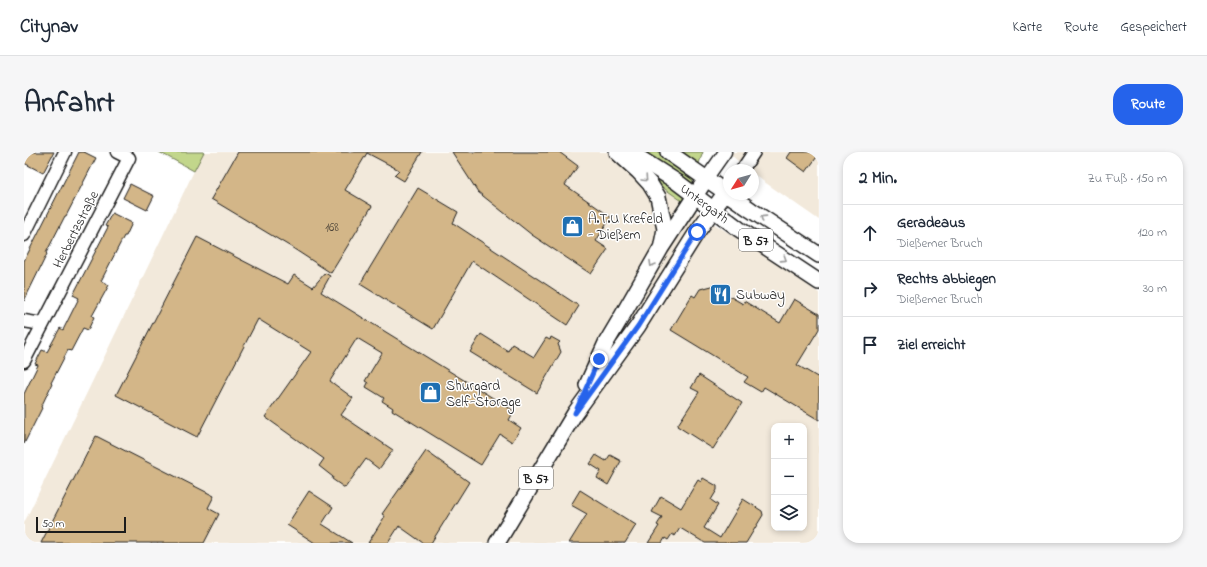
<!DOCTYPE html>
<html lang="de">
<head>
<meta charset="utf-8">
<style>
	:root { --surface:#fff; --page:#f6f6f7; --text:#1f2937; --muted:#747a83; --line:#e0e1e3; --accent:#2563eb }
	body { margin:0; font-family:"Indie Flower",sans-serif; background:var(--page); color:var(--text) }
	.controls { position:absolute; right:12px; bottom:12px; display:grid; overflow:hidden; border-radius:8px; box-shadow:0 2px 6px #0003 }
	.controls button { width:36px; height:36px; display:grid; place-items:center; padding:0; border:0; border-bottom:1px solid var(--line); background:var(--surface); color:var(--text); font:20px sans-serif }
	.compass { position:absolute; left:699px; top:12px; width:36px; height:36px; border-radius:50%; background:var(--surface); box-shadow:0 2px 6px #0003; rotate:233deg }
	.scale { position:absolute; left:12px; bottom:10px; width:90px; box-sizing:border-box; padding-left:4px; border:2px solid #1c1c1c; border-top:0; font-size:11px; line-height:14px; white-space:nowrap; color:#1c1c1c; -webkit-text-stroke:3px #fff; paint-order:stroke }
	.stop { position:absolute; width:12px; height:12px; margin:-9px; border:3px solid #2563eb; border-radius:50%; background:#fff }
	.stop.end { background:#2563eb; border-color:#fff; box-shadow:0 1px 4px #0008 }
	.list { margin:0; padding:0; list-style:none }
	h2 { display:flex; justify-content:space-between; align-items:center; height:52px; margin:0; padding:0 16px; font-size:17px }
	h2 small { font-size:13px; font-weight:400; color:var(--muted) }
	.list li { display:grid; grid-template-columns:26px 1fr auto; gap:12px; align-items:center; box-sizing:border-box; height:56px; padding:0 16px; border-top:1px solid var(--line) }
	.list b { display:block; font-size:15px; white-space:nowrap }
	.list p { margin:0; font-size:13px; white-space:nowrap; color:var(--muted) }
	.list em { font-size:13px; font-style:normal; color:var(--muted) }
	.icon { flex:none; width:22px; height:22px; fill:none; stroke:currentColor; stroke-width:2; stroke-linecap:round; stroke-linejoin:round }
	.map { position:relative; flex:none; width:795px; height:391px; overflow:hidden; border-radius:16px }
	header { display:flex; align-items:center; gap:24px; box-sizing:border-box; height:56px; padding:0 20px; background:var(--surface); border-bottom:1px solid var(--line) }
	header strong { font-size:19px }
	nav { display:flex; gap:22px; margin-inline-start:auto; font-size:14px }
	.intro { display:flex; align-items:center; justify-content:space-between; box-sizing:border-box; height:96px; padding:0 24px }
	h1 { margin:0; font-size:28px }
	.button { padding:10px 18px; border-radius:16px; background:var(--accent); color:#fff; font-size:14px; font-weight:700 }
	main { display:flex; gap:24px; padding:0 24px }
	aside { flex:1; background:var(--surface); border-radius:16px; box-shadow:0 2px 6px #0003 }
	.map>svg:first-child { display:block }
</style>
</head>
<body>
<header>
<strong>Citynav</strong>
<nav><a>Karte</a><a>Route</a><a>Gespeichert</a></nav>
</header>
<div class="intro"><h1>Anfahrt</h1><a class="button">Route</a></div>
<main>
<div class="map">
<svg width="795" height="391" viewBox="0 0 795 391">
	<rect width="100%" height="100%" fill="#fff"/>
	<filter id="ink" filterUnits="userSpaceOnUse"><feTurbulence type="fractalNoise" baseFrequency=".025" numOctaves="2"/><feDisplacementMap in="SourceGraphic" scale="8" xChannelSelector="R" yChannelSelector="G"/><feConvolveMatrix kernelMatrix="1 2 1 2 8 2 1 2 1" color-interpolation-filters="sRGB"/></filter>
	<g filter="url(#ink)">
		<g fill="#f2e9db" fill-rule="evenodd">
			<path d="M 180,0 L 588,0 L 695,75 L 745,106 L 795,141 L 795,391 L 0,391 L 0,371 L 170,19 ZM 750,274 L 780,274 L 780,376 L 750,376 Z"/>
			<polygon points="703,0 795,0 795,68 739,29 729,21 729,18 725,18"/>
		</g>
		<g fill="#c2d68b" stroke="#6f7954">
			<polygon points="135,0 180,0 170,19"/>
			<polygon points="588,0 679,0 661,51"/>
		</g>
		<g fill="#d3b688" stroke="#1c1c1c">
			<polygon points="0,0 30,0 19,21 0,11"/>
			<polygon points="55,0 60,0 72,6 42,64 41,64 22,101 23,102 0,149 0,109"/>
			<polygon points="214,0 398,0 380,29 370,23 375,18 343,1 321,38 348,54 307,121 267,95 187,47"/>
			<polygon points="428,0 535,0 554,14 541,33 587,65 572,89 584,97 567,122 508,83 454,40"/>
			<polygon points="767,0 795,0 795,2 782,20 763,6"/>
			<polygon points="106,32 130,44 123,58 99,46"/>
			<polygon points="394,36 434,60 429,71 555,154 543,173 448,109 409,177 336,132"/>
			<polygon points="88,61 108,71 102,84 100,84 77,129 85,133 68,164 70,165 64,178 59,176 47,199 44,198 27,231 28,232 17,255 18,256 0,292 0,242 14,213 11,212 18,198 23,200 36,176 39,178 55,146 49,143 84,75 81,74"/>
			<polygon points="173,85 264,132 270,123 289,135 301,121 306,124 297,140 490,259 485,268 497,276 488,290 476,282 457,313 368,258 369,256 358,249 360,246 342,235 344,231 341,229 358,201 333,186 306,229 329,246 317,263 369,298 355,317 342,307 321,336 308,327 309,325 295,314 300,307 241,265 287,200 234,167 173,285 92,243"/>
			<polygon points="688,134 719,152 720,149 756,171 770,147 795,162 795,177 773,213 795,226 795,268 740,235 737,240 720,230 724,225 647,178 668,143 671,145 676,137"/>
			<polygon points="457,182 484,199 488,192 510,205 522,186 526,188 527,185 536,190 534,192 537,200 513,241 446,200"/>
			<polygon points="675,223 718,251 689,297 653,274 675,240 667,236"/>
			<polygon points="72,284 190,344 184,356 195,362 180,391 17,391"/>
			<polygon points="402,299 445,330 407,391 399,391 375,374 364,391 344,391 361,364 358,362"/>
			<polygon points="572,303 582,309 586,303 597,309 584,333 573,326 577,319 566,312"/>
			<polygon points="679,326 693,334 693,338 687,348 694,353 680,376 696,386 719,347 738,359 739,363 722,391 681,391 656,376 651,384 648,382 644,388 641,386 638,391 624,391 635,374 633,373 638,365 628,360 637,344 657,356 674,328 677,330"/>
			<polygon points="556,338 612,373 601,391 545,391 563,362 547,353"/>
			<polygon points="285,339 309,355 298,372 328,391 291,391 263,373"/>
		</g>
		<g fill="none" stroke-linecap="round" stroke-linejoin="round">
			<defs>
				<g id="minor">
					<polyline points="718,18 730,0"/>
					<polyline points="682,27 701,0"/>
					<polyline points="0,83 41,0"/>
					<polyline points="0,169 18,172"/>
					<polyline points="0,209 105,6 93,0"/>
				</g>
				<g id="major">
					<polyline points="593,0 614,19 626,32 634,45 641,77 638,92"/>
					<polyline points="606,0 653,30 715,77 795,130"/>
					<polyline points="644,0 727,58 795,103"/>
					<polyline points="563,233 582,191 598,164 637,96 682,27"/>
					<polyline points="473,391 551,261 614,174 673,80 702,40"/>
				</g>
			</defs>
			<use href="#minor" stroke="#1c1c1c" stroke-width="15"/>
			<use href="#major" stroke="#1c1c1c" stroke-width="18"/>
			<use href="#minor" stroke="#fff" stroke-width="12"/>
			<use href="#major" stroke="#fff" stroke-width="15"/>
		</g>
		<defs><path id="oneway-chevron" d="M-2-3.5L2.5 0L-2 3.5" fill="none" stroke-width="1.6" stroke-linecap="round" stroke-linejoin="round"/></defs>
		<g stroke="#999">
			<use href="#oneway-chevron" transform="translate(621 27) rotate(47)"/>
			<use href="#oneway-chevron" transform="translate(739 66) rotate(-147)"/>
			<use href="#oneway-chevron" transform="translate(760 107) rotate(33)"/>
			<use href="#oneway-chevron" transform="translate(628 112) rotate(120)"/>
		</g>
	</g>
	<g fill="none" stroke-linecap="round" stroke-linejoin="round" filter="url(#ink)">
		<polyline stroke="#2563eb" stroke-width="5" points="575,207 551,261 614,174 673,80"/>
	</g>
	<defs>
		<symbol id="shop-square" viewBox="-11 -11 22 22"><rect x="-9" y="-9" width="18" height="18" rx="4" fill="#1f6fb2" stroke="#fff"/><path d="M-5-2.5h2.3a2.7 3.5 0 0 1 5.4 0H5L5.5 6h-11ZM-1.5-2.5h3a1.5 2.3 0 0 0-3 0Z" fill="#fff"/></symbol>
		<symbol id="restaurant-square" viewBox="-11 -11 22 22"><rect x="-9" y="-9" width="18" height="18" rx="4" fill="#1f6fb2" stroke="#fff"/><path d="M-5-6h1v4h1v-4h1v4h1v-4h1v5L-1.5 .5V6h-2V.5L-5-1ZM5-6V6H3V1.5H1.5Q1.5-4 5-6Z" fill="#fff"/></symbol>
	</defs>
	<g fill-rule="evenodd">
		<use href="#shop-square" x="536" y="62" width="25" height="25"/>
		<use href="#restaurant-square" x="684" y="130" width="25" height="25"/>
		<use href="#shop-square" x="394" y="228" width="25" height="25"/>
	</g>
	<g text-anchor="middle" stroke-width="3" stroke-linejoin="round" paint-order="stroke">
		<g font-size="12" fill="#4a4237">
			<text x="308" y="79">168</text>
		</g>
		<g fill="#fff" stroke="#606060" stroke-width="1">
			<rect x="715" y="77" width="34" height="22" rx="3"/>
			<rect x="495" y="315" width="34" height="22" rx="3"/>
		</g>
		<g font-size="13" font-weight="bold" fill="#1c1c1c">
			<text x="732" y="93">B 57</text>
			<text x="512" y="331">B 57</text>
		</g>
		<g font-size="14" fill="#1c1c1c" stroke="#fff">
			<text transform="translate(681 51) rotate(37)" y="5">Untergath</text>
			<text transform="translate(51 77) rotate(-63)" y="5">Herbertzstraße</text>
		</g>
		<g font-size="14" fill="#1c1c1c" stroke="#fff" text-anchor="start">
			<text x="564" y="71">A.T.U Krefeld<tspan x="564" dy="16">- Dießem</tspan></text>
			<text x="712" y="147">Subway</text>
			<text x="422" y="238">Shurgard<tspan x="422" dy="16">Self-Storage</tspan></text>
		</g>
	</g>
</svg>
<div class="controls">
<button>+</button>
<button>−</button>
<button><svg class="icon" aria-label="layers" viewBox="0 0 24 24"><path d="M12 4l9 5-9 5-9-5zM3 14l9 5 9-5"/></svg></button>
</div>
<svg class="compass" viewBox="-18 -18 36 36"><path d="M0-13l5 13h-10z" fill="#e53935"/><path d="M0 13l5-13h-10z" fill="#747a83"/></svg>
<div class="scale">50 m</div>
<div class="stop" style="left:673px;top:80px"></div>
<div class="stop end" style="left:575px;top:207px"></div>
</div>
<aside>
<h2>2 Min.<small>Zu Fuß · 150 m</small></h2>
<ul class="list">
<li><svg class="icon" aria-label="ahead" viewBox="0 0 24 24"><path d="M12 20V5M6 11l6-6 6 6"/></svg><div><b>Geradeaus</b><p>Dießemer Bruch</p></div><em>120 m</em></li>
<li><svg class="icon" aria-label="right" viewBox="0 0 24 24"><path d="M7 20v-9h11M14 6l5 5-5 5"/></svg><div><b>Rechts abbiegen</b><p>Dießemer Bruch</p></div><em>30 m</em></li>
<li><svg class="icon" aria-label="arrive" viewBox="0 0 24 24"><path d="M6 21V4h12l-3 4 3 4H6"/></svg><div><b>Ziel erreicht</b></div></li>
</ul>
</aside>
</main>
</body>
</html>
